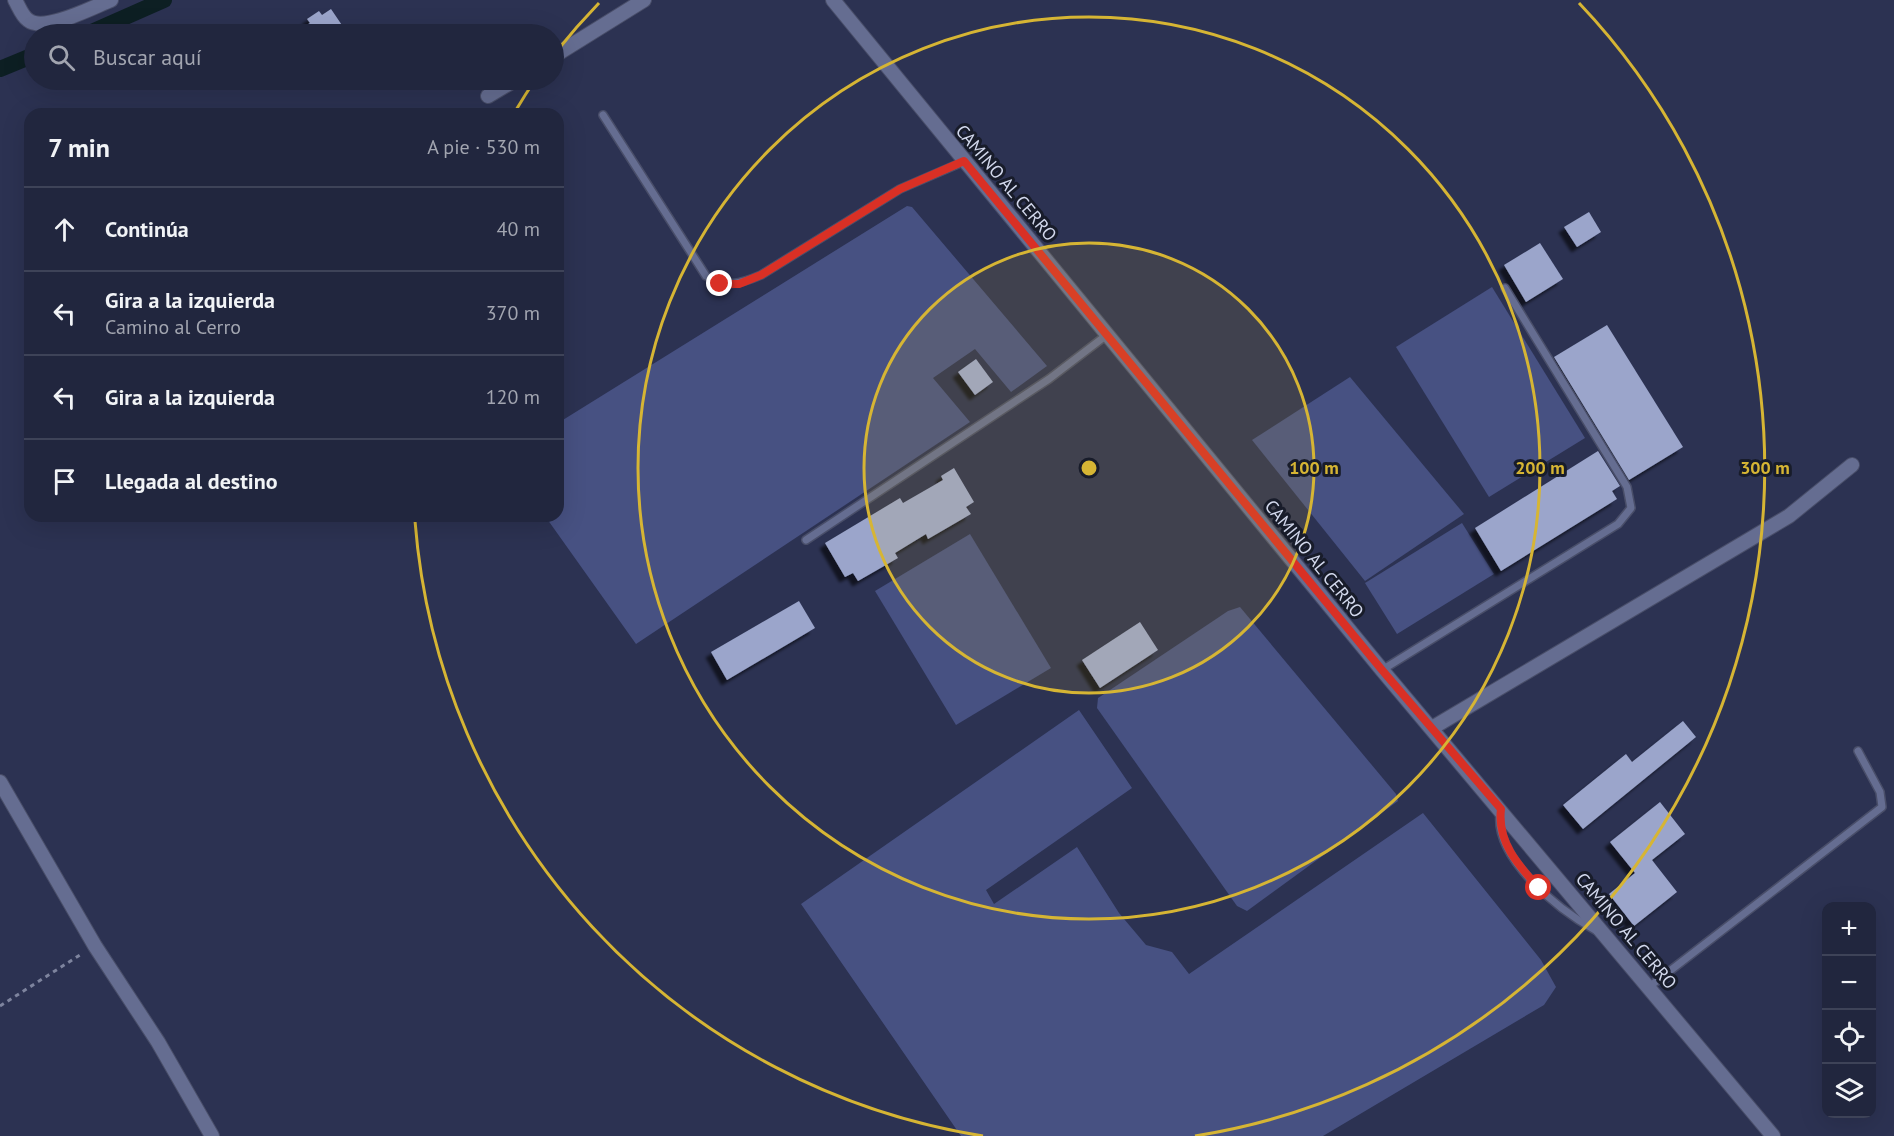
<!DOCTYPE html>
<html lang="es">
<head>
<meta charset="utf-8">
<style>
	:root { --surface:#21263e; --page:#2d3249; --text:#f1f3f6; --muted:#a2a5b0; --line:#3e4358 }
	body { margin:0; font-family:"PT Sans",sans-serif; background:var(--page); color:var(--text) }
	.controls { position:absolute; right:18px; bottom:18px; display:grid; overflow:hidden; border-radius:12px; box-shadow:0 6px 24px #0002 }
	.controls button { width:54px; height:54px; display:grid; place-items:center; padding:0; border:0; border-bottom:2px solid var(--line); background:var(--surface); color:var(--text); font:30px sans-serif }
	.stop { position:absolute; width:18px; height:18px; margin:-14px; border:4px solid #d93025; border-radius:50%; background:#fff }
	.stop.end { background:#d93025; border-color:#fff; box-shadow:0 2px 6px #0008 }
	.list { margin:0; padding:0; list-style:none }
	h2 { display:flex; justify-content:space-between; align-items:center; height:78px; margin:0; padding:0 24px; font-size:26px }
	h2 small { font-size:20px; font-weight:400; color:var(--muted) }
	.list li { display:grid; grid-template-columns:39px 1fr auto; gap:18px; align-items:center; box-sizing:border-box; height:84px; padding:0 24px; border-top:2px solid var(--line) }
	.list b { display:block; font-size:22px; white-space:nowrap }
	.list p { margin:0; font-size:20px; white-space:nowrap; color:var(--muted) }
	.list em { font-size:20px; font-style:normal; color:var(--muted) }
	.icon { flex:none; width:33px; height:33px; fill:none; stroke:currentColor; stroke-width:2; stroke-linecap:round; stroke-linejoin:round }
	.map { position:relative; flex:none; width:1894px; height:1136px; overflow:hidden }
	.search { position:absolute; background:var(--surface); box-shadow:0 6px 24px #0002; left:24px; top:24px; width:540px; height:66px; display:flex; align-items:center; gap:15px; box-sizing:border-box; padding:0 21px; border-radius:33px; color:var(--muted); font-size:22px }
	.panel { position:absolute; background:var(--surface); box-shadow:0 6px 24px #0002; left:24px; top:108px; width:540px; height:414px; border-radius:18px }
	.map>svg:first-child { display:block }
</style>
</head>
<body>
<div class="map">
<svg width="1894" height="1136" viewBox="0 0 1894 1136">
	<defs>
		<filter id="shadow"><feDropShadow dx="-5.5" dy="5.5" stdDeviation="1.5" flood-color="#0009"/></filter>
	</defs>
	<rect width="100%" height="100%" fill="#2c3252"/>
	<g fill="#475182">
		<polygon points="907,206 912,207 1047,366 1011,392 975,349 933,378 970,422 636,644 545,516 558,516 558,423"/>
		<polygon points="1492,287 1585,438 1489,497 1396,347"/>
		<polygon points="1350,377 1464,514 1365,581 1252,440"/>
		<polygon points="1462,523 1494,574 1397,634 1365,583"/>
		<polygon points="970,534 1051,668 956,725 875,591"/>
		<polygon points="1240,607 1396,794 1398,801 1247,911 1237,906 1097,708 1098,698 1228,611"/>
		<polygon points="1079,710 1132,788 986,890 994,904 1077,847 1119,913 1146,945 1172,952 1189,974 1423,813 1541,960 1556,987 1544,1005 1323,1136 961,1136 801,904"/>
	</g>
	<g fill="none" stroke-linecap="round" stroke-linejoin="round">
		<g stroke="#0d1f23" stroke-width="16">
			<polyline points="87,34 164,0"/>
			<polyline points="0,69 34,55"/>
		</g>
	</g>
	<g fill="#9ba5cb" filter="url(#shadow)">
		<polygon points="331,9 348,34 293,34 310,23 307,19 319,11 322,15"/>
		<polygon points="1589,212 1601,232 1577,247 1564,227"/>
		<polygon points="1540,243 1563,279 1526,302 1504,265"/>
		<polygon points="1607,325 1683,447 1629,480 1554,357"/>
		<polygon points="976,359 993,382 975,395 958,372"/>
		<polygon points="1598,451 1620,486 1612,491 1617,499 1501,571 1475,528"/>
		<polygon points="954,468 974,502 966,507 971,514 928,539 926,534 895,553 898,558 858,581 853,573 845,577 825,543 900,498 903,503 943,480 941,476"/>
		<polygon points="799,601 815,628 727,680 711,652"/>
		<polygon points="1140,622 1158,650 1100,688 1082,660"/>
		<polygon points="1683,721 1696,737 1583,829 1563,805 1626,754 1632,762"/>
		<polygon points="1660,802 1685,834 1652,860 1677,892 1634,926 1609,894 1635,873 1610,842"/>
	</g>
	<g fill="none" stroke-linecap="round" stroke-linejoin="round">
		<defs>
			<g id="lane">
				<path d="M 603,115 L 706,276 C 726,288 740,284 761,275 L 900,189 L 965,161"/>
				<polyline points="806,540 1049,379 1108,334"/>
				<polyline points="1382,670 1618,524 1631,508 1627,487 1505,288"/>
				<path d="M 1500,814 C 1495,859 1559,910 1595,930"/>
				<polyline points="1649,987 1882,807 1880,792 1858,751"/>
			</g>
			<g id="street">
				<path d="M 15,0 C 19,7 22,16 28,20 C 44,33 93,7 111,0"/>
				<polyline points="833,0 1382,670 1773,1136"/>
				<polyline points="554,56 644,0"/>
				<polyline points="488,96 515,80"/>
				<polyline points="1432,728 1789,516 1852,465"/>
				<polyline points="0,782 95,946 158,1042 212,1136"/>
			</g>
		</defs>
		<use href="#lane" stroke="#494e69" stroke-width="10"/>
		<use href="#street" stroke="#494e69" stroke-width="16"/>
		<polyline stroke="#7e849e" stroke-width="3" stroke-dasharray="4.5 4.5" stroke-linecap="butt" points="0,1006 83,953"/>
		<use href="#lane" stroke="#656d91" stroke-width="7"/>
		<use href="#street" stroke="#656d91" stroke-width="14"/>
	</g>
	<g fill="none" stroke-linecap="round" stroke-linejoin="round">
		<path stroke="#d93025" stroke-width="8" d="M 720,284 L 739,284 L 761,275 L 900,189 L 964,161 L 1382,670 L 1501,809 C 1497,842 1518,865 1539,888"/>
	</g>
	<circle cx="1089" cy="468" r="225" fill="#d6b534" fill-opacity=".12"/>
	<g fill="none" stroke="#d6b534" stroke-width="3">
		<circle cx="1089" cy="468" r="225"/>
		<circle cx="1089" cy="468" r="451"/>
		<path d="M983 1136A676 676 0 0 1 415 521M516 110A676 676 0 0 1 535 80M556 52A676 676 0 0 1 599 3M1579 3A676 676 0 0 1 1195 1136"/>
	</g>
	<g text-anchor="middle" stroke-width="6" stroke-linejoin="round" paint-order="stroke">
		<g font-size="18" fill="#d2d8ec" stroke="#181c2a">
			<text transform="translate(1006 183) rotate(50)" y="6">CAMINO AL CERRO</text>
			<text transform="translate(1314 559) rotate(51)" y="6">CAMINO AL CERRO</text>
			<text transform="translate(1626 931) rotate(50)" y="6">CAMINO AL CERRO</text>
		</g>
	</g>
	<circle cx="1089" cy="468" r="9" fill="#d6b534" stroke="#181c2a" stroke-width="3"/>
	<g font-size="18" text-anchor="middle" font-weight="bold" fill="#d6b534" stroke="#181c2a" stroke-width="6" stroke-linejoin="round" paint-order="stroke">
		<text x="1314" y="474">100 m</text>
		<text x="1540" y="474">200 m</text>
		<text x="1765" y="474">300 m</text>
	</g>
</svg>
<div class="controls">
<button>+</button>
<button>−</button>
<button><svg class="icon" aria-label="locate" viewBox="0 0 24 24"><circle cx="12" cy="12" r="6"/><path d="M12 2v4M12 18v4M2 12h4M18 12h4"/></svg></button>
<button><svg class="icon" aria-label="layers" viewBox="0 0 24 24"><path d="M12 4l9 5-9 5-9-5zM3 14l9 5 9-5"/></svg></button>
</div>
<div class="stop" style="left:1539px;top:888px"></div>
<div class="stop end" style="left:720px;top:284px"></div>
<div class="search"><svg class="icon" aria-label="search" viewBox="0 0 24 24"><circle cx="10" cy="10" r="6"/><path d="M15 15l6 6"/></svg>Buscar aquí</div>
<section class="panel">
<h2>7 min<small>A pie · 530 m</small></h2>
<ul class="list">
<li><svg class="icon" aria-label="ahead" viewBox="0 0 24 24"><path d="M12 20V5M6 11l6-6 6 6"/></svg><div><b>Continúa</b></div><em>40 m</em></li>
<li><svg class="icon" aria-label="left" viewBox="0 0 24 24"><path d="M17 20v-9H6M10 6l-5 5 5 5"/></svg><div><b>Gira a la izquierda</b><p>Camino al Cerro</p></div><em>370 m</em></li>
<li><svg class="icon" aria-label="left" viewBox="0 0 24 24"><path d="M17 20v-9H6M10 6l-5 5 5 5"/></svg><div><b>Gira a la izquierda</b></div><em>120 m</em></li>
<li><svg class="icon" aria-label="arrive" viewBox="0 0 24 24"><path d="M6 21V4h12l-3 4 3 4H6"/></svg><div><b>Llegada al destino</b></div></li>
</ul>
</section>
</div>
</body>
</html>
